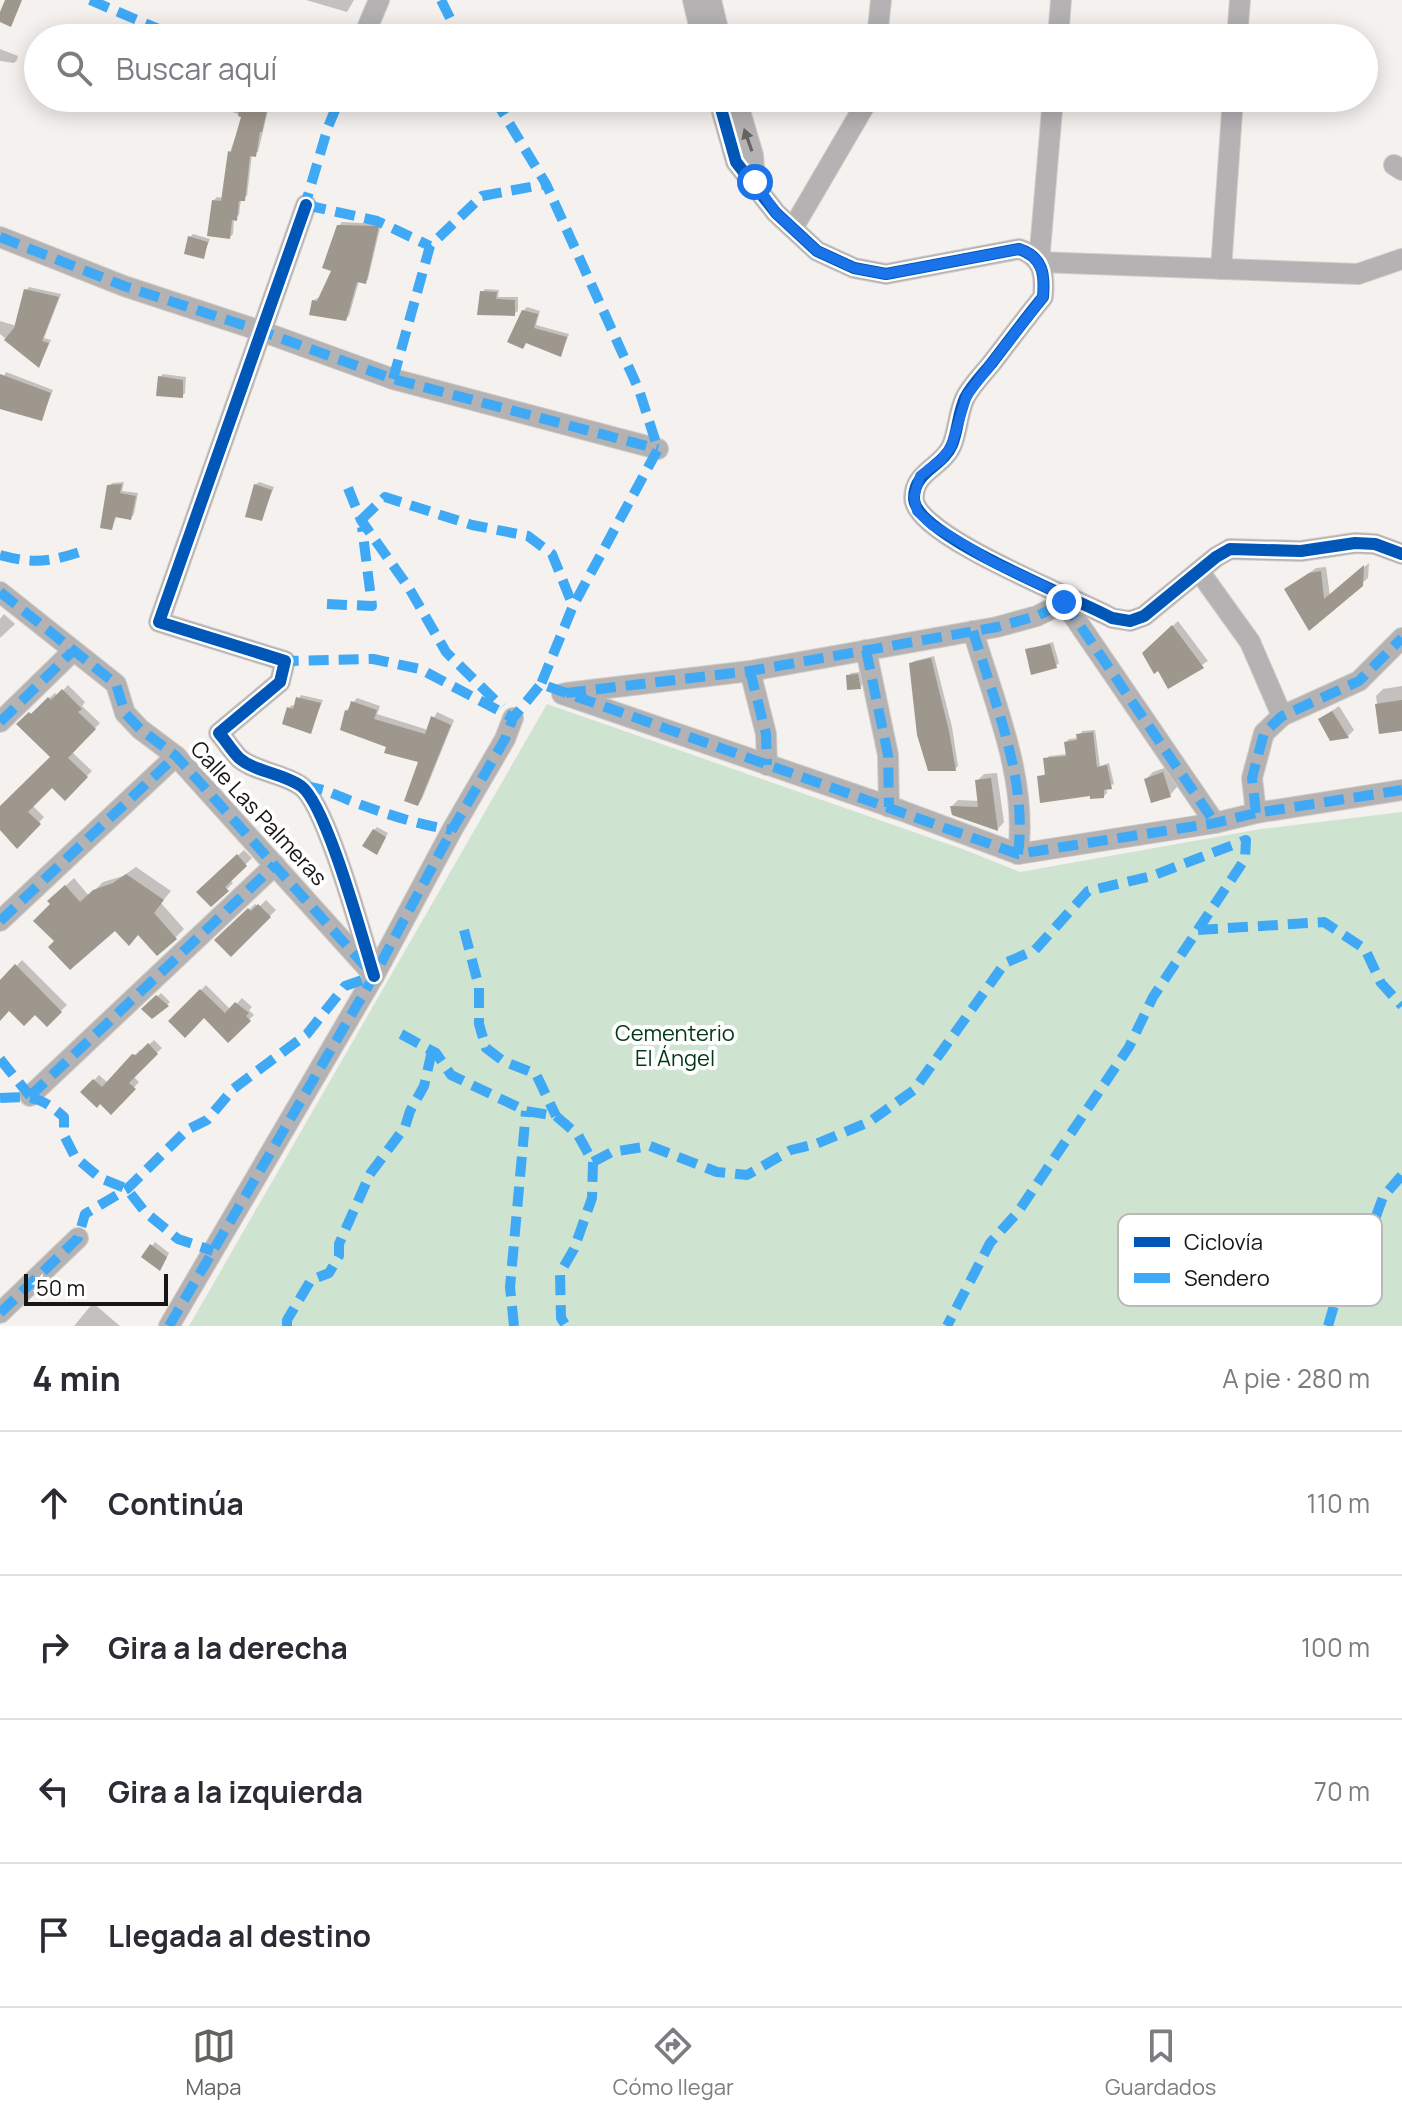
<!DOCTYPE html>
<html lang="es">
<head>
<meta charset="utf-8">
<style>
	:root { --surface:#fff; --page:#f7f7f7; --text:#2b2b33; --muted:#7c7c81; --line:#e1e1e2; --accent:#656360 }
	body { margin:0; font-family:Manrope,sans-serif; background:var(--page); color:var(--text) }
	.scale { position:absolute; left:24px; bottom:20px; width:144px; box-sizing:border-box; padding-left:8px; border:4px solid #181614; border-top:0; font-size:22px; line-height:28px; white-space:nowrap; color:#181614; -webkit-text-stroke:6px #fff; paint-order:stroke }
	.stop { position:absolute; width:24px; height:24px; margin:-18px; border:6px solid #1a73e8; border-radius:50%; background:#fff }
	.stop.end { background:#1a73e8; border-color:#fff; box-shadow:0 2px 8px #0008 }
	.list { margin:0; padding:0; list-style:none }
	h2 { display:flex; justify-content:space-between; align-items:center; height:104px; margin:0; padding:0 32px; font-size:34px }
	h2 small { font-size:26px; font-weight:400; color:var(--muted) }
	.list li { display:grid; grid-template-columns:52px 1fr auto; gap:24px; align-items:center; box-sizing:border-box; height:144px; padding:0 32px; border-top:2px solid var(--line) }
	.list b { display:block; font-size:30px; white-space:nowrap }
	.list em { font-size:26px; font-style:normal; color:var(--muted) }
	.icon { flex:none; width:44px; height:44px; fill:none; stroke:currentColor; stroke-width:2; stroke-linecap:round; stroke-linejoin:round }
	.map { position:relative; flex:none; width:1402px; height:1326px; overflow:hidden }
	.search { position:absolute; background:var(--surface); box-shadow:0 4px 20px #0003; left:24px; right:24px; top:24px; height:88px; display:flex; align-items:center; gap:20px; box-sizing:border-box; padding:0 28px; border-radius:44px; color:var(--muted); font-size:30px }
	.sheet { height:680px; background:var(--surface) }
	nav { display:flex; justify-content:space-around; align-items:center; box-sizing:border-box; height:112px; border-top:2px solid var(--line); background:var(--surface); font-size:22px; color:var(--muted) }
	nav a { display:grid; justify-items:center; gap:4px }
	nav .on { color:var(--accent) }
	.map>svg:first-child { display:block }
</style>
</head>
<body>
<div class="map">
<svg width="1402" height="1326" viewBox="0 0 1402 1326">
	<rect width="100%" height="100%" fill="#f4f1ee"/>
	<polygon fill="#cfe4d0" points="547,704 968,851 1020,872 1261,829 1402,812 1402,1326 189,1326"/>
	<g fill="#0003">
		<polygon points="306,0 354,0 347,12"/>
		<polygon points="0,49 18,56 17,60 14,63 0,61"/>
		<polygon points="231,98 271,98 258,152 252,154 247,196 241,199 239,215 234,218 233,234 230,237 214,200 217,197 224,198 230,152 243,116 227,110"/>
		<polygon points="342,222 381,224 368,279 365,282 359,281 349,316 345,319 313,301 317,298 321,299 334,270 339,226"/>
		<polygon points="193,234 210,239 203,256 190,237"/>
		<polygon points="29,287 61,294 44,338 51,340 39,366 0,334 0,321 17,326 26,290"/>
		<polygon points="485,289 499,290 498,297 518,297 518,311 514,314 482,292"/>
		<polygon points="527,307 540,311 536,325 569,334 561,355 527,341 523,347 523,311"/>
		<polygon points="6,372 53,390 41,419 0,407 0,383"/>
		<polygon points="163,374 186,377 185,393 182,396 160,377"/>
		<polygon points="124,482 122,491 138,493 134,514 131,518 117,515 112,528 109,486 112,483"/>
		<polygon points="259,482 274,487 261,519 255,485"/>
		<polygon points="1369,563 1368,578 1310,628 1287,589 1316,568 1326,567 1330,596"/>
		<polygon points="4,614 15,624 0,638 0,619"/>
		<polygon points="1178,621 1208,661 1169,686 1159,669 1144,653"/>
		<polygon points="1053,642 1059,663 1056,666 1027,650"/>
		<polygon points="934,656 952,727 958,766 955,769 911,664 914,661"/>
		<polygon points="861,672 863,684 860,687 848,676 851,673"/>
		<polygon points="68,685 85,702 82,706 100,723 72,752 92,771 65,798 52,785 32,805 44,817 17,846 0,828 0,816 53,757 19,724 55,693 58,696"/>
		<polygon points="1402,686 1402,729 1381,731 1376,696 1383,689"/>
		<polygon points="301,695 323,700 310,731 289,708 292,705 295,706"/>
		<polygon points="357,698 380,706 377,714 428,730 437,712 454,720 422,799 418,804 421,761 388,746 346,711"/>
		<polygon points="1339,706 1354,730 1348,736 1320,719"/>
		<polygon points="1095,730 1100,766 1109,763 1114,784 1106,787 1107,793 1104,796 1039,777 1047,773 1046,759 1049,756 1068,754 1066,742 1069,739 1079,738 1082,731"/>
		<polygon points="1170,766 1177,787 1170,795 1146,779 1153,772"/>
		<polygon points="997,773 1004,822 998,829 952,806 958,800 980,801 977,781 984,774"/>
		<polygon points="377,827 388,833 379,849 374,830"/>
		<polygon points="244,850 252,858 230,880 233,883 211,905 199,892"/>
		<polygon points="136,867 171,891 161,903 184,929 176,937 157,954 139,933 115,928 57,941 53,904 58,893 74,878 89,896 103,882 123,876"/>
		<polygon points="266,900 276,910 231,954 216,941 255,904 259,907"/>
		<polygon points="22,960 67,1005 47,1024 35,1012 10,1009 0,1019 0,983"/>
		<polygon points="206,985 231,1010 242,998 252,1007 249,1010 254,1015 228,1040 204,1015 171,1021"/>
		<polygon points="161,993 170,1002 167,1005 144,1009"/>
		<polygon points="154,1040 162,1048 133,1076 139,1082 111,1112 101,1101 83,1092 99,1075 108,1083 140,1050 143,1050"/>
		<polygon points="155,1242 169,1253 163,1265 144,1256"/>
		<polygon points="93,1303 120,1326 74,1326"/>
	</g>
	<g fill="#9e978d">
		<polygon points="5,0 22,0 11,27 0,22 0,12"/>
		<polygon points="241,98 269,101 262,132 260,132 256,157 250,156 245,201 239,201 237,221 232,220 230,239 207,236 212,200 221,201 228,151 231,152 241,117 238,116"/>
		<polygon points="337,225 379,226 366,284 357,282 346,321 309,315 312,300 317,301 331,271 322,268"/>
		<polygon points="188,236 208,242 204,259 184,254"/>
		<polygon points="24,289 59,297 42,341 49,343 39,368 4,340 14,328"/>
		<polygon points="480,291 497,292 496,299 515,300 515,316 477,315"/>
		<polygon points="522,310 538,314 534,328 567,337 561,357 526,343 523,349 507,342"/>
		<polygon points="0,374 51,393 42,421 0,409"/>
		<polygon points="158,376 183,380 183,398 156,396"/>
		<polygon points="122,484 120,493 136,496 131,520 115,517 112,530 100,528 107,485"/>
		<polygon points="254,484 272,490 262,521 245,517"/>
		<polygon points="1364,565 1363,586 1309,631 1284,589 1309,573 1321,571 1324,599"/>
		<polygon points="1172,625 1204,668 1168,689 1158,671 1154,674 1142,653"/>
		<polygon points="1050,644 1057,668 1031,675 1025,649"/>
		<polygon points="931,658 949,731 956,771 928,771 917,735 909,663"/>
		<polygon points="858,674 861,689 847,690 846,675"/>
		<polygon points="62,689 82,709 78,712 96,729 68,758 88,777 65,801 52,788 28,812 41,824 17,849 0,830 0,806 50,757 16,724 29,712 31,714 48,697 51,700"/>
		<polygon points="296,697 321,703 311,734 282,724 287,707 293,709"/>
		<polygon points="1402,700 1402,731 1379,734 1375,704"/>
		<polygon points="351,701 377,710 374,719 425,734 431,716 451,725 418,806 404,801 418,762 384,753 386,747 340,730 345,710 348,711"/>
		<polygon points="1332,711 1349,738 1330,741 1318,719"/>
		<polygon points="1093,732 1097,767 1107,765 1112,789 1104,790 1104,798 1090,799 1090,796 1040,803 1037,776 1045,775 1043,758 1066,756 1064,742 1077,740 1076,734"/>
		<polygon points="1163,772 1171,797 1151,803 1144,779"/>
		<polygon points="991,778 998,831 952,815 950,806 978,807 975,780"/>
		<polygon points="373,829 386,837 377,855 362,846"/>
		<polygon points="237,854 247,866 225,887 229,891 211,907 196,892"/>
		<polygon points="126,874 164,900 154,913 177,939 157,956 138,935 129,946 115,931 70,970 48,947 54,941 33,921 50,904 47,901 65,885 80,902 93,890 113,883"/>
		<polygon points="258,904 271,917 231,957 214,940 248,908 251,911"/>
		<polygon points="15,964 62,1012 47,1027 35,1015 24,1026 9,1011 0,1021 0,980"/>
		<polygon points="200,989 225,1013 235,1002 249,1013 246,1016 251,1021 228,1043 204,1018 185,1038 168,1021"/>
		<polygon points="156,995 169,1006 152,1019 141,1009"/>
		<polygon points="148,1043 158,1054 129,1083 136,1089 111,1115 100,1104 97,1108 80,1092 93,1079 102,1087 132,1054 136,1055"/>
		<polygon points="150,1244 167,1257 160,1271 141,1257"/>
	</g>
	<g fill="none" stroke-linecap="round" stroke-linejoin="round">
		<defs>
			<g id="street">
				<polyline points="693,0 702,38"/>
				<polyline points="711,0 720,38"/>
				<polyline points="368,26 379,0"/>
				<polyline points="877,38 881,0"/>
				<polyline points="1058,38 1061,0"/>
				<polyline points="1237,38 1240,0"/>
				<path d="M 718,98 L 736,162 L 776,213 L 817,251 L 854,268 L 886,274 L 1019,249 C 1043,257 1045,274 1043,297 C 1025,319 1008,342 991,364 C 982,375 971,386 965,398 C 958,413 958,430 952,445 C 943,467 914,471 914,498 C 914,536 1078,599 1112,618 L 1130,621 L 1144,616 L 1216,557 L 1230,549 L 1301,551 L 1355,543 L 1375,544 L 1402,554"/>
				<polyline points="736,98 753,155 755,182"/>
				<polyline points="1053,98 1039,262 1358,274 1402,259"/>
				<polyline points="1394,165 1402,170"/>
				<path d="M 306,205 L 159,622 L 285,661 L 280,682 L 219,733 C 226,741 232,751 239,758 C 255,772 283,773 301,786 C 327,805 363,941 374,976"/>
				<polyline points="793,228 869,98"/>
				<polyline points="0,237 124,286 261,331 393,379 658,449"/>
				<polyline points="1221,269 1233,98"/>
				<polyline points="1199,571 1250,642 1282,716"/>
				<polyline points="0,592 116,684 125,713 140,729 176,756 369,970"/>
				<polyline points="1064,602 1215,823"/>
				<path d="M 973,631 C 994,702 1028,779 1018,854"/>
				<polyline points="866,650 888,755 889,807"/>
				<polyline points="750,671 766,734 767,765"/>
				<polyline points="566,693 750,671 997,627 1037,616 1071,599"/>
				<polyline points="562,694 900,810 1018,854 1215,823 1256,813 1402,790"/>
				<polyline points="0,722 72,652"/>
				<polyline points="1256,813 1252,778 1264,733 1282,716 1359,681 1402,638"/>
				<polyline points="0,921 176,756"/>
				<polyline points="30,1096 275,865"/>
				<polyline points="0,1313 78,1238"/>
				<polyline points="169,1326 374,976 452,830 505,739 513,718"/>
			</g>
		</defs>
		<use href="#street" stroke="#d0cecc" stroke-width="22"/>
		<use href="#street" stroke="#b4b2b2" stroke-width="20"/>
		<g stroke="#3fa9f5" stroke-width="10" stroke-dasharray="20 10" stroke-linecap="butt">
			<polyline points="90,0 168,33 191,38"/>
			<polyline points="441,0 460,38"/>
			<polyline points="494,98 546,184 639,390 658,449 573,606 541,684"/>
			<polyline points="306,205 377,221 430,246"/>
			<polyline points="303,212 328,127 340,98"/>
			<polyline points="0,237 124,286 261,331 393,379 658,449"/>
			<polyline points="393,379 430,246 482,196 546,184"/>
			<polyline points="348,488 361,520 409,588 446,652 502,707"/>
			<polyline points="361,520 385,497 472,525 528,536 552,554 573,606"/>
			<path d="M 0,555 C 33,564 50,562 83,551"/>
			<polyline points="0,592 116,684 125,713 140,729 176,756 366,967"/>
			<polyline points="1064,602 1215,823"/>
			<polyline points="327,604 372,606 362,527"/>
			<path d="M 973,631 C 994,702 1028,779 1018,854"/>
			<polyline points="866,650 888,755 889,807"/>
			<polyline points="279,659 285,661 373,659 420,669 513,718"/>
			<polyline points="750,671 766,734 767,765"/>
			<polyline points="566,693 750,671 997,627 1037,616 1071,599"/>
			<polyline points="0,722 72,652"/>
			<path d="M 303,786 C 327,789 333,794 356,803 C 386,814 420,825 452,830"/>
			<polyline points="1256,813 1252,778 1264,733 1282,716 1359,681 1402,638"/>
			<polyline points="0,921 176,756"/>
			<polyline points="464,930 479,987 479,1024 486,1048 503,1061 536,1074 556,1116"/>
			<polyline points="1198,930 1324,922 1365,949 1381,983 1402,1006"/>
			<polyline points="401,1034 436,1053 451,1075 526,1111 556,1116 578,1135 593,1162 592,1198 574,1249 560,1273 561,1318 566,1326"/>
			<polyline points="0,1059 30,1096"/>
			<polyline points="30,1096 275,865"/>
			<path d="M 0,1098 C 31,1096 40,1096 64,1117 L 64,1135 L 75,1157 L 100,1178 L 127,1189 L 145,1212 L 178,1239 L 213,1251"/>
			<polyline points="593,1162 612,1152 650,1146 717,1172 747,1175 791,1150 816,1144 869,1122 914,1090 1005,963 1035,950 1088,891 1152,876 1246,840 1245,859 1153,997 1129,1047 1018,1212 990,1243 947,1326"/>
			<polyline points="0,1313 78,1238 85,1214 127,1189 187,1130 207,1120 233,1089 307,1034 345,986 374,976"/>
			<polyline points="169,1326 374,976 452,830 505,739 513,718 541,684 1018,854 1215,823 1256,813 1402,790"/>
			<polyline points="287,1326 287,1320 311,1280 329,1273 339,1256 339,1244 370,1174 405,1127 410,1111 424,1086 432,1051"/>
			<polyline points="514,1326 510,1287 526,1111"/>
			<polyline points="1328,1326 1340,1285 1363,1252 1383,1197 1402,1175"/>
		</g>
		<defs>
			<g id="cycleway">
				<path d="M 718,98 L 736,162 L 776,213 L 817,251 L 854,268 L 886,274 L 1019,249 C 1043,257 1045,274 1043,297 C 1025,319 1008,342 991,364 C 982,375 971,386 965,398 C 958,413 958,430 952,445 C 943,467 914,471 914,498 C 914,536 1078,599 1112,618 L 1130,621 L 1144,616 L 1216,557 L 1230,549 L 1301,551 L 1355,543 L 1375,544 L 1402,554"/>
				<path d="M 306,205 L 159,622 L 285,661 L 280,682 L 219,733 C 226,741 232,751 239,758 C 255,772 283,773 301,786 C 327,805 363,941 374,976"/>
			</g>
		</defs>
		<use href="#cycleway" stroke="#fff" stroke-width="17"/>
		<use href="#cycleway" stroke="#0057b8" stroke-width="12"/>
	</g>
	<defs><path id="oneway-solid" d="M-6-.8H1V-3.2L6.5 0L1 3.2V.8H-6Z" transform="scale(2)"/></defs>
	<use fill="#666463" href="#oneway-solid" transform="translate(748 140) rotate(-109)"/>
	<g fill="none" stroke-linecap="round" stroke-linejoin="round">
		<path stroke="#1a73e8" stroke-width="10" d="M 755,182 L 776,213 L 817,251 L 854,268 L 886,274 L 1019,249 C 1043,257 1045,274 1043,297 L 967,395 L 951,447 L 942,459 L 920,476 L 914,497 L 917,511 L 932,525 L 991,561 L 1071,599 L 1064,602"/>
	</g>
	<g text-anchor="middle" stroke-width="8" stroke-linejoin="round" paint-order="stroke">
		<g font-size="22" fill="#181614" stroke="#fff">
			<text transform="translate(259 813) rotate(47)" y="8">Calle Las Palmeras</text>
		</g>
		<g font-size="22" fill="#013814" stroke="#fff">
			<text x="675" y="1041">Cementerio<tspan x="675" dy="25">El Ángel</tspan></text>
		</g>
	</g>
	<rect x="1118" y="1214" width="264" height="92" rx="12" fill="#fff" stroke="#bab9b8" stroke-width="2"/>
	<rect x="1134" y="1237" width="36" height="10" fill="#0057b8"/>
	<rect x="1134" y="1273" width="36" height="10" fill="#3fa9f5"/>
	<g font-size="22" fill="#181614">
		<text x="1184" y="1250">Ciclovía</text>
		<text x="1184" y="1286">Sendero</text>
	</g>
</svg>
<div class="scale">50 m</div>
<div class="stop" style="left:755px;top:182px"></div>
<div class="stop end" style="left:1064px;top:602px"></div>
<div class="search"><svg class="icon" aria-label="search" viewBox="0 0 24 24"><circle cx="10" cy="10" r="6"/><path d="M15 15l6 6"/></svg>Buscar aquí</div>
</div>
<section class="sheet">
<h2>4 min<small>A pie · 280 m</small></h2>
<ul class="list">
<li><svg class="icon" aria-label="ahead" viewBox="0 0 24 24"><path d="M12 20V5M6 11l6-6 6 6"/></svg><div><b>Continúa</b></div><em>110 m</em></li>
<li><svg class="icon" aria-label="right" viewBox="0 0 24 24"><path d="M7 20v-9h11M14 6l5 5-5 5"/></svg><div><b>Gira a la derecha</b></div><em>100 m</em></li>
<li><svg class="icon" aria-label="left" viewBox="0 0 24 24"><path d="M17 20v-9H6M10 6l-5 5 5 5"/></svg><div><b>Gira a la izquierda</b></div><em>70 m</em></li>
<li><svg class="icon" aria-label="arrive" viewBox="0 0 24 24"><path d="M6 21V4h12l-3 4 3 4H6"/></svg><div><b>Llegada al destino</b></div></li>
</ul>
</section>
<nav>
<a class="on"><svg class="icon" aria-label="map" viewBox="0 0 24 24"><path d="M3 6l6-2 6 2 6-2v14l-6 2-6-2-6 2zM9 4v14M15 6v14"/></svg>Mapa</a>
<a><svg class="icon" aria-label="directions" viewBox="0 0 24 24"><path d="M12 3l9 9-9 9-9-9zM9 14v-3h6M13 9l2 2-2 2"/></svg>Cómo llegar</a>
<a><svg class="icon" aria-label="saved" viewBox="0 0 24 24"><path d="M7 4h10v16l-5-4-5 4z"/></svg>Guardados</a>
</nav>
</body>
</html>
